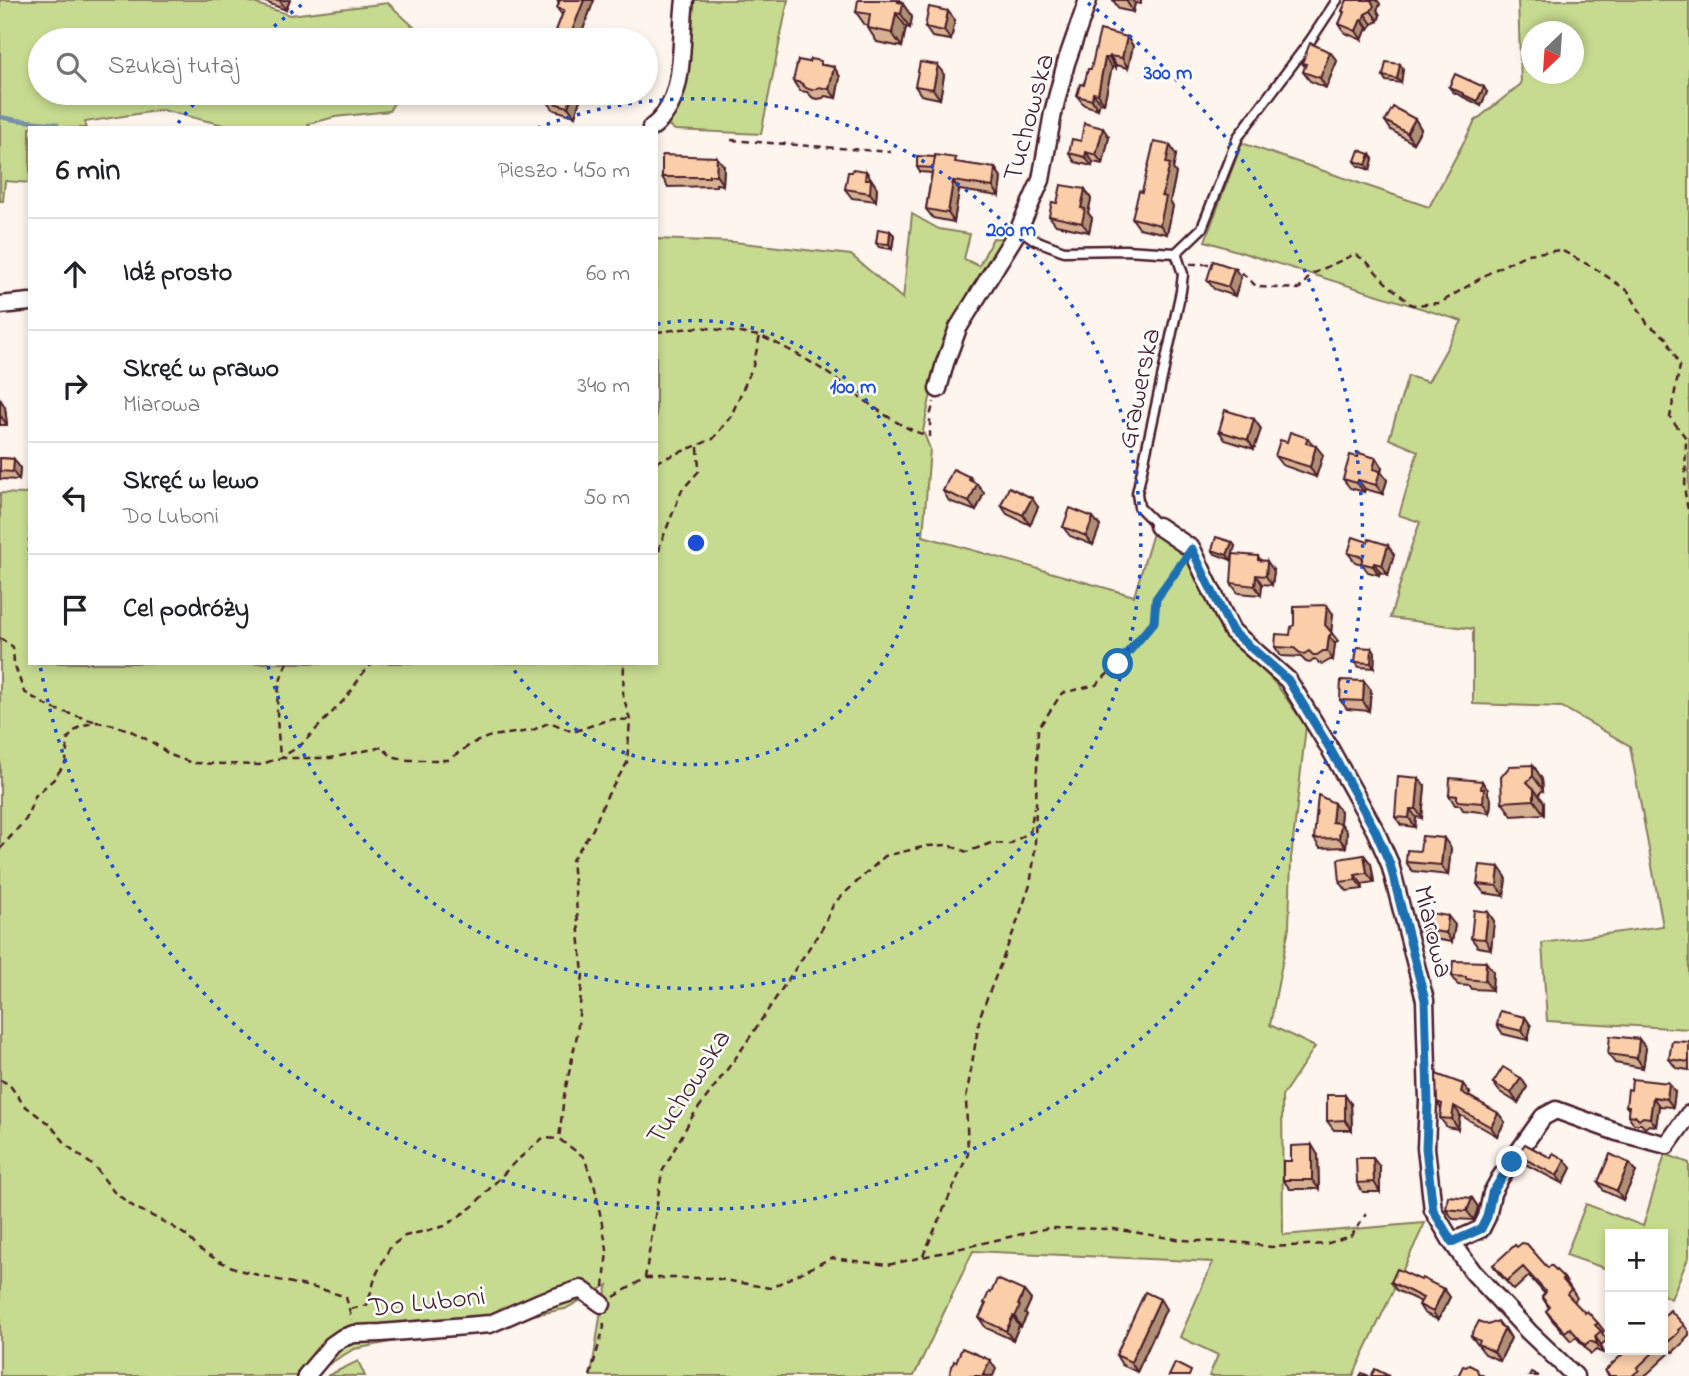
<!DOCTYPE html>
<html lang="pl">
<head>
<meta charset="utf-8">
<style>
	:root { --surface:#fff; --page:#f2f2f2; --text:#202124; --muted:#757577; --line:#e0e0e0 }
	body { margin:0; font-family:"Indie Flower",sans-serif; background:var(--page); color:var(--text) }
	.controls { position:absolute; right:21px; bottom:21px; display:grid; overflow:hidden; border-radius:0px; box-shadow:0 4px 10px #0003 }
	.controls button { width:63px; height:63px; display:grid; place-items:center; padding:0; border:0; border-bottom:2px solid var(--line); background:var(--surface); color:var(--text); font:35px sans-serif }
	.compass { position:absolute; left:1521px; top:21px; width:63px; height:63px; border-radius:50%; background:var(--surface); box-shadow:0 4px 10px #0003; rotate:205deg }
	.stop { position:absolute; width:21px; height:21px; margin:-16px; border:5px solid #1f6fb2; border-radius:50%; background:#fff }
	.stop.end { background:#1f6fb2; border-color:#fff; box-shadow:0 2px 7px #0008 }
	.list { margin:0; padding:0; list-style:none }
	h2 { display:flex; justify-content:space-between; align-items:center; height:91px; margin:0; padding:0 28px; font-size:30px }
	h2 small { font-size:23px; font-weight:400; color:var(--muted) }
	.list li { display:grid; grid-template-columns:46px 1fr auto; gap:21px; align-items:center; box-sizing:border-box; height:112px; padding:0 28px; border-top:2px solid var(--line) }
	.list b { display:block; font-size:26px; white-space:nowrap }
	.list p { margin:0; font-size:23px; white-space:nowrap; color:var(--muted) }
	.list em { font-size:23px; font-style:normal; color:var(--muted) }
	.icon { flex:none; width:38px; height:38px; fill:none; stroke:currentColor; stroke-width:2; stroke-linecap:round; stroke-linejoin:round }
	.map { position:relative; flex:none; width:1689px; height:1376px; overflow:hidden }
	.search { position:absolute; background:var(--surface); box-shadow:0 4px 10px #0003; left:28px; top:28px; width:630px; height:77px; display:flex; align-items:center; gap:18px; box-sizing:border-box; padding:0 24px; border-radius:38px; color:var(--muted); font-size:26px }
	.panel { position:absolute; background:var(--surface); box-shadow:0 4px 10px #0003; left:28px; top:126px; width:630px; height:539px; border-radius:0px }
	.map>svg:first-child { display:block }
</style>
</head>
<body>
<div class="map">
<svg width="1689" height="1376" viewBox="0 0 1689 1376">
	<rect width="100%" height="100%" fill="#fef5ee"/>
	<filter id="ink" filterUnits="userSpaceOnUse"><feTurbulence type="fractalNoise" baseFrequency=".0143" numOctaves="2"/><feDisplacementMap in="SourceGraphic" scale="14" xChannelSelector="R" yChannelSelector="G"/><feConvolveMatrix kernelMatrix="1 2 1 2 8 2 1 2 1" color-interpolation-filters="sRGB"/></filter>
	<g filter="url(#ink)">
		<g fill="#c7db90" stroke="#887d5e" stroke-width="2" fill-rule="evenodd">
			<polygon points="0,0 244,0 290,15 388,3 428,40 40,40 40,93 400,93 389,111 335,117 308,124 310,128 236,128 162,110 85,122 86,128 30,128 30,183 5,181 3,201 0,201"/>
			<polygon points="692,0 788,0 761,134 675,130 665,123 681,102 689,65 688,36"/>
			<path d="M 1518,0 L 1689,0 L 1689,1029 L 1547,1021 L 1542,943 L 1663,926 L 1630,746 L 1562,707 L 1473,704 L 1473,629 L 1390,618 L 1411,547 L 1420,522 L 1399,515 L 1418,451 L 1389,439 L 1408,376 L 1428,382 L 1462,321 L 1205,241 L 1242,143 L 1429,207 L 1475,121 L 1521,84 ZM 1532,32 L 1574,32 L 1574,74 L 1532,74 Z"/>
			<polygon points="912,214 939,229 970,234 964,259 979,266 993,238 1009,239 960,313 939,356 923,431 930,449 923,536 1134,596 1153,533 1181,551 1206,588 1224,630 1276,684 1306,726 1291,859 1289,928 1270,1025 1315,1047 1282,1096 1283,1235 1425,1223 1353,1376 1209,1376 1218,1355 1180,1337 1213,1262 973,1251 914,1376 591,1376 602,1304 608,1285 565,1309 354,1349 309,1376 0,1376 0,493 27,494 28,482 30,480 30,663 656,663 656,239 734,242 851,255 903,299"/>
			<polygon points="1665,1154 1689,1163 1689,1256 1671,1299 1663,1295 1663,1234 1610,1234 1610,1270 1566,1255 1586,1204 1643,1226"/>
			<polygon points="358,1361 365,1376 327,1376"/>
		</g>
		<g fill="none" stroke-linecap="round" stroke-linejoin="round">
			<polyline stroke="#788fa6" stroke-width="4.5" points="0,117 16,120 57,124"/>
			<defs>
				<g id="service">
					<polyline points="1019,229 1035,240 1064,251 1125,250 1176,253"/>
					<polyline points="1176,253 1202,228 1238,137 1310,41 1337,0"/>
					<polyline points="1158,526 1139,507 1137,493 1181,291 1183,274 1176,253"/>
				</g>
				<g id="minor">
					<path d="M 651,128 C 689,100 679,41 685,0"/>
					<polyline points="0,305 30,302"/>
					<polyline points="938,389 945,363 958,328 1019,229 1041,180 1053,113 1066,63 1088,0"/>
					<polyline points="1158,526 1192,549 1208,583 1232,631 1288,680 1329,747 1375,830 1390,864 1425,1000 1428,1101 1426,1148 1433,1210 1452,1242 1473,1272 1529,1332 1575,1376"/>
					<polyline points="1452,1242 1481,1229 1487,1217 1492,1193 1500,1178 1543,1117 1556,1110 1617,1132 1667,1145 1689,1114"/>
					<polyline points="306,1376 332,1345 342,1338 354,1334 381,1333 490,1324 540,1302 581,1289 602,1304"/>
				</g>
			</defs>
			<use href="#service" stroke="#4a1f2b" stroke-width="13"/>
			<use href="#minor" stroke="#4a1f2b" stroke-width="21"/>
			<g stroke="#4a1f2b" stroke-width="2.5" stroke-dasharray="7 5" stroke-linecap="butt">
				<polyline points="731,140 891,152"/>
				<polyline points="1190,264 1214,264"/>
				<polyline points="1231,267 1238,269 1257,287 1299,289 1312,274 1355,254 1367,262 1385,282 1412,305 1440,303 1494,270 1527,254 1561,250 1596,269 1628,291 1647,323 1666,338 1680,366 1670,417 1686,438 1685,493 1689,516"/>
				<polyline points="656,332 700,327 760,336"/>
				<path d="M 656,462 L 713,439 L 731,416 L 753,366 L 760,336 C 782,345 803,357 823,370 C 852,389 897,430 930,436 L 930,416 L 934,402"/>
				<polyline points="656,575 660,545 682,490 699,471 698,446"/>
				<polyline points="0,638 13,647 14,663 24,692 51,708 97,722"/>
				<path d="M 287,663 C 272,692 278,726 280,758 L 331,758 L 382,747 L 391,756 L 408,760 L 448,760 L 473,743 L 491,736 L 531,731 L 550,722 L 573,732 L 610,719 L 630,720"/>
				<polyline points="0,849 26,819 35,796 54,779 66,762 68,738 80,726 97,722 115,725 133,732 155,744 170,755 192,763 259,765 280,758 300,746 346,698 363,673 373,663"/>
				<polyline points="0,1080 9,1084 24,1105 50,1125 69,1147 95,1167 114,1192 134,1207 170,1225 187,1236 199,1249 219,1261 239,1270 274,1279 324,1290 346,1297 352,1320"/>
				<polyline points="923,1256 968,1154 966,1099 980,1016 1016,925 1030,885 1034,859 1035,842 1038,729 1062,693 1096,685 1118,664 1154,622 1156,599 1182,563"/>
				<polyline points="645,1278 713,1278 770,1288 831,1258 888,1265 1048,1228 1114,1229 1182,1240 1246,1243 1271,1247 1326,1244 1352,1235 1366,1214"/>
				<polyline points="604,1287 607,1249 595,1188 584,1157 559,1139 564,1096 577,1035 583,974 572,860 593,829 606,798 627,763 630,720 623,695 624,663"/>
				<polyline points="614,1297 645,1278 662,1172 692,1117 740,1052 823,927 834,903 885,856 927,846 948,845 967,852 991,843 1010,844 1030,832 1034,807"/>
				<polyline points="351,1309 367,1305 376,1275 390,1247 405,1236 445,1226 472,1207 514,1163 543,1138 559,1139"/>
				<polyline points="590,1376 604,1327 603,1318"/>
			</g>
			<use href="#service" stroke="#fff" stroke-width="8"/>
			<use href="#minor" stroke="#fff" stroke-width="16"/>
		</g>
		<g fill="#d7b191" stroke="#4a1f2b" stroke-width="2">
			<polygon points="260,0 290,0 286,10"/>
			<polygon points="557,0 594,0 579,40 563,40 556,31 562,15 557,8 559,3"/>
			<polygon points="900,0 912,17 910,28 906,27 902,47 877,42 868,28 868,26 865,25 856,12"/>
			<polygon points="1113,0 1141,0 1141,4 1135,3 1133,12 1119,9"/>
			<polygon points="1347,0 1377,0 1380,4 1377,10 1380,15 1378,21 1372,24 1369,29 1367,28 1362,40 1345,33 1339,24 1344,13 1342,11"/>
			<polygon points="955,20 951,40 932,37 925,27"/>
			<polygon points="1127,37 1133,46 1128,68 1116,65 1116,68 1112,67 1104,103 1100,102 1098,109 1084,105 1077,96 1091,69"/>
			<polygon points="1330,52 1337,61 1326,88 1310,81 1303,72 1305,67 1302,63"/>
			<polygon points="824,65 834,67 840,77 836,98 825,96 823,98 818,99 813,98 807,92 800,91 793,81"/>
			<polygon points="1403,69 1401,83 1386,81 1383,76"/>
			<polygon points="944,75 940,99 921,95 915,86"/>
			<polygon points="1449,87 1487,92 1481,106 1453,92"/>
			<polygon points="550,93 582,93 575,116 554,110 547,101"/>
			<polygon points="1415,119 1421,129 1413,143 1391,130 1385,121"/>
			<polygon points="1109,137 1103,164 1093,162 1092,166 1075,162 1069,153 1081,141"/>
			<polygon points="1176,155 1173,169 1176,173 1170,202 1173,206 1167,234 1139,228 1132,218 1142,192"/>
			<polygon points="1373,159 1370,170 1358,166 1355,161"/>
			<polygon points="960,163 995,168 1001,177 999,196 959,190 954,222 933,218 926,209 932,173 920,172 917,167"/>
			<polygon points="724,166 723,185 716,184 716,186 668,187 662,177"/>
			<polygon points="866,171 877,188 876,201 852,198 845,189 852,172"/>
			<polygon points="1085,189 1091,199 1088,213 1092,218 1089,232 1056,225 1049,216 1057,203"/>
			<polygon points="890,231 894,235 892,249 879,247 876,243"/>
			<polygon points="1241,277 1235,296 1214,289 1207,280"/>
			<polygon points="0,399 5,407 7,425 0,425"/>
			<polygon points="1254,419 1261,429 1254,449 1225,440 1219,431"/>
			<polygon points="1308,438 1313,445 1323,455 1316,477 1282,465 1275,456 1287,442"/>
			<polygon points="0,458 14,459 20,468 19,480 0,479"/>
			<polygon points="1382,468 1381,472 1387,480 1383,494 1365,489 1364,492 1350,488 1343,479"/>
			<polygon points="970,477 974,482 977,484 984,493 976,511 949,501 943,491"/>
			<polygon points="1001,505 1038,507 1030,525 1007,514"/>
			<polygon points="1093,517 1100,526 1093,545 1070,536 1063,527"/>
			<polygon points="1232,542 1235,546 1231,560 1215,554 1212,550"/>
			<polygon points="1348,553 1394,555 1388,575 1380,572 1379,575 1368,572 1362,564 1355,562"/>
			<polygon points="1258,556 1261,561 1274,571 1272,585 1262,584 1261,595 1238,593 1231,583"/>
			<polygon points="1333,614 1331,632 1338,641 1335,644 1333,660 1330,660 1323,664 1319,663 1315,659 1310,663 1306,662 1301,657 1281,656 1275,647 1290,635"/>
			<polygon points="1372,648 1375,652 1374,668 1359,667 1355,662"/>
			<polygon points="1364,681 1371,690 1369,711 1347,709 1340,700"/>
			<polygon points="1533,765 1542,779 1543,790 1538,795 1544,802 1544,814 1512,816 1502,802"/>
			<polygon points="1425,786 1422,818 1416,817 1415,827 1401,825 1395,817"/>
			<polygon points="1488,790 1488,794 1491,799 1490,813 1463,810 1460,805 1455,805 1449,795"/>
			<polygon points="1341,812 1340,823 1347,832 1346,847 1320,848 1314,839"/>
			<polygon points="1451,848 1448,875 1412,871 1406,862 1420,851"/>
			<polygon points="1364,855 1371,864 1374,882 1362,884 1363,889 1347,891 1340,882"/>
			<polygon points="1506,877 1504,896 1484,893 1477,884"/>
			<polygon points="1488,912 1494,921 1491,949 1478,947 1471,938"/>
			<polygon points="1455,925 1452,942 1428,938 1421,929"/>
			<polygon points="1493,971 1492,990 1472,989 1470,986 1458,985 1452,976"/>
			<polygon points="1525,1017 1531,1026 1528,1040 1503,1034 1497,1025"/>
			<polygon points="1639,1039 1646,1048 1643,1068 1615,1063 1608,1054"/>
			<polygon points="1689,1042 1689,1070 1676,1068 1669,1059"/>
			<polygon points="1521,1078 1527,1087 1518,1103 1500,1092 1493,1083"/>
			<polygon points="1675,1092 1673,1107 1659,1106 1656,1126 1649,1125 1645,1128 1641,1124 1634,1124 1628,1115 1629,1110 1626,1106"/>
			<polygon points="1470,1093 1469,1096 1498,1113 1505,1122 1497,1136 1460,1115 1458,1129 1447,1127 1440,1118 1441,1109 1437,1102"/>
			<polygon points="1351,1104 1352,1130 1334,1130 1327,1121"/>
			<polygon points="1318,1155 1319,1189 1290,1189 1283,1180 1291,1161"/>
			<polygon points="1517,1155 1551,1158 1571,1168 1563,1184 1523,1163"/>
			<polygon points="1629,1163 1636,1172 1623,1200 1604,1191 1598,1182"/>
			<polygon points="1380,1167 1380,1192 1363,1192 1357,1183"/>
			<polygon points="1472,1198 1478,1207 1474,1220 1453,1219 1446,1209"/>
			<polygon points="1517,1247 1564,1278 1577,1298 1574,1302 1585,1313 1598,1323 1604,1331 1602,1333 1607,1340 1601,1345 1603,1353 1596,1350 1591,1354 1576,1337 1571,1341 1552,1320 1546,1311 1549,1308 1542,1297 1545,1294 1529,1276 1514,1290 1499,1274 1493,1265"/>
			<polygon points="1421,1280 1444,1289 1450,1297 1438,1320 1424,1313 1419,1305 1421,1302 1396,1290 1391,1282"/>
			<polygon points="1024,1291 1031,1300 1025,1313 1027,1315 1021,1327 1019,1326 1013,1340 986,1328 979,1318 985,1305 984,1303 991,1293"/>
			<polygon points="1166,1309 1137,1372 1122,1365 1116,1355"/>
			<polygon points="1663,1317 1684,1325 1689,1332 1689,1335 1684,1340 1685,1341 1673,1352 1672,1351 1645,1376 1609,1376 1605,1371 1627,1350 1663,1350"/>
			<polygon points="1488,1325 1505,1328 1511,1338 1500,1361 1485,1354 1471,1336"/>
		</g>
		<g fill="#af9076" stroke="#4a1f2b" stroke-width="2">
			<polygon points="280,0 290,0 286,10 280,1"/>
			<polygon points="584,0 594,0 579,40 573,40 570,36"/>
			<polygon points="899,0 900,0 912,17 910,28 901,14"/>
			<polygon points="1127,0 1132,0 1135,3 1133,12 1127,2"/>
			<polygon points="1371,0 1377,0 1380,4 1377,10 1380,15 1378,21 1371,11"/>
			<polygon points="948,11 955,20 951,40 944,31"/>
			<polygon points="896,13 906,27 902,47 892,33"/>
			<polygon points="1365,14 1372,24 1369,29 1363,20"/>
			<polygon points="1361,19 1367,28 1362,40 1356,31"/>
			<polygon points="1127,37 1133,46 1128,68 1122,58"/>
			<polygon points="1330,52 1337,61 1326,88 1320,78"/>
			<polygon points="1110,56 1116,65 1116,68 1109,58"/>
			<polygon points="1105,58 1112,67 1104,103 1098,94"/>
			<polygon points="1400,64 1403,69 1401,83 1397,79"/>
			<polygon points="938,65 944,75 940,99 933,89"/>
			<polygon points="834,67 840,77 836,98 829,89"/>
			<polygon points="1484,87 1487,92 1481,106 1477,101"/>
			<polygon points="573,93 582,93 575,116 568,107"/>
			<polygon points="1093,93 1100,102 1098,109 1092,100"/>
			<polygon points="1415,119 1421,129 1413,143 1407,133"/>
			<polygon points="1103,128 1109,137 1103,164 1096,155"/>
			<polygon points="1170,145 1176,155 1173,169 1176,173 1170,202 1173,206 1167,234 1160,225 1166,163"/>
			<polygon points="1086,152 1093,162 1092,166 1085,157"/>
			<polygon points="1370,154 1373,159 1370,170 1366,165"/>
			<polygon points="717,157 724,166 723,185 716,175"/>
			<polygon points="995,168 1001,177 999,196 993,187"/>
			<polygon points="866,171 877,188 876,201 870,193 865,179"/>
			<polygon points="953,181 959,190 954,222 948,213"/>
			<polygon points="1085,189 1091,199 1088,213 1092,218 1089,232 1082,223 1081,208"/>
			<polygon points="890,231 894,235 892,249 889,244"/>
			<polygon points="1234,268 1241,277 1235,296 1228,287"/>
			<polygon points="0,399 5,407 7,425 0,415"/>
			<polygon points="1254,419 1261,429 1254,449 1248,440"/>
			<polygon points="1316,446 1323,455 1316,477 1310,467"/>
			<polygon points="1376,458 1382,468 1381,472 1387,480 1383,494 1376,485 1373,469"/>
			<polygon points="14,459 20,468 19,480 13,472"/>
			<polygon points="970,477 976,485 977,484 984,493 976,511 969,502 969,480"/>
			<polygon points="1358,480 1365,489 1364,492 1357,483"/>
			<polygon points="1032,498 1038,507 1030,525 1023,515"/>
			<polygon points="1093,517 1100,526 1093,545 1086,536"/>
			<polygon points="1232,542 1235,546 1231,560 1227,555"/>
			<polygon points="1388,545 1394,555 1388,575 1382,565"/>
			<polygon points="1267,561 1274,571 1272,585 1266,576"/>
			<polygon points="1374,563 1380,572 1379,575 1373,566"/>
			<polygon points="1256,575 1262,584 1261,595 1255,586"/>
			<polygon points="1327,605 1333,614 1331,633 1325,625"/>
			<polygon points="1329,636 1335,644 1333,660 1327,651"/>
			<polygon points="1372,648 1375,652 1374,668 1371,663"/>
			<polygon points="1364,681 1371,690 1369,711 1363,701"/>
			<polygon points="1533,765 1542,779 1543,790 1533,776"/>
			<polygon points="1419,778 1425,786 1422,818 1416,809"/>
			<polygon points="1482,781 1488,790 1488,794 1491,799 1490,813 1483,803 1481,789"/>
			<polygon points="1534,789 1544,802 1544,814 1534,800"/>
			<polygon points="1334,803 1341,812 1339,832 1332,822"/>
			<polygon points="1410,809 1416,817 1415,827 1409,818"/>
			<polygon points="1341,823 1347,832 1346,847 1339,838"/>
			<polygon points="1444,838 1451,848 1448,875 1441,865"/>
			<polygon points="1364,855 1371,864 1374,882 1367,873"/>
			<polygon points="1499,867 1506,877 1504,896 1497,886"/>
			<polygon points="1355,875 1362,884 1363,889 1356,880"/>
			<polygon points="1488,912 1494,921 1491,949 1485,939"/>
			<polygon points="1448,916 1455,925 1452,942 1446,933"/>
			<polygon points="1486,962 1493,971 1492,990 1485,981"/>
			<polygon points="1525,1017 1531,1026 1528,1040 1522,1031"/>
			<polygon points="1639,1039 1646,1048 1643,1068 1637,1058"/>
			<polygon points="1521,1078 1527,1087 1518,1103 1511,1093"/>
			<polygon points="1669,1083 1675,1092 1673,1107 1667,1099"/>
			<polygon points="1463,1084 1470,1093 1467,1101 1461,1092"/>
			<polygon points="1345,1095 1351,1104 1352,1130 1345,1120"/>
			<polygon points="1653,1097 1659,1106 1656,1126 1650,1118"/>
			<polygon points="1454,1106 1460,1115 1458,1129 1452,1119"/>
			<polygon points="1498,1113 1505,1122 1497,1136 1491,1127"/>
			<polygon points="1312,1145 1318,1155 1319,1189 1312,1180"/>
			<polygon points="1373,1158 1380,1167 1380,1192 1374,1182"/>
			<polygon points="1565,1160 1571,1168 1563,1184 1557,1176"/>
			<polygon points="1629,1163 1636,1172 1623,1200 1617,1191"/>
			<polygon points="1472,1198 1478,1207 1474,1220 1467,1211"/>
			<polygon points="1444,1289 1450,1297 1438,1320 1433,1312"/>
			<polygon points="1024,1291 1031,1300 1025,1313 1027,1315 1021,1327 1015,1317 1018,1305"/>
			<polygon points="1160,1299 1166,1309 1137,1372 1131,1362"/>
			<polygon points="1013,1316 1019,1326 1013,1340 1006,1331"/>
			<polygon points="1498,1321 1511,1338 1500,1361 1494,1352 1500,1326"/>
			<polygon points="1595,1336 1601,1345 1603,1353 1597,1344"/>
			<polygon points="990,1360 996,1369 993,1376 985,1376 983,1374"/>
		</g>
		<g fill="#facea9" stroke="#4a1f2b" stroke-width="2">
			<polygon points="560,0 584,0 570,36 556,31 564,10 557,8"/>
			<polygon points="858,0 899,0 898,2 903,3 901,14 896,13 892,33 868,28 870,14 856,12"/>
			<polygon points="1347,0 1371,0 1374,6 1371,11 1365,14 1363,20 1361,19 1356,31 1339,24 1344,12 1342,11"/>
			<polygon points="929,7 948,11 944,31 925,27"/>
			<polygon points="1100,30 1127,37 1122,58 1110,56 1109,58 1105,58 1098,94 1093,93 1092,100 1077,96 1080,84 1084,85 1088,69 1091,69"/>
			<polygon points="1310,43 1330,52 1320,78 1303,72 1306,64 1302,63"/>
			<polygon points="810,59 821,61 821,65 834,67 829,89 819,87 816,89 811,90 806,88 801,83 793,81 798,60 809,62"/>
			<polygon points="920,62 938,65 933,89 915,86"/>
			<polygon points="1386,62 1400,64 1397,79 1383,76"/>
			<polygon points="1455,74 1484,87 1477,101 1464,95 1464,94 1449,87"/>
			<polygon points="550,93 573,93 568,107 547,101"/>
			<polygon points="1393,107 1415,119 1407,133 1385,121"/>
			<polygon points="1084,123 1103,128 1096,155 1086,152 1085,157 1069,153 1072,139 1081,141"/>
			<polygon points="1154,142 1170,145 1166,163 1170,164 1162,196 1166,197 1160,225 1132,218 1139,191 1142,192"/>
			<polygon points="1359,150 1370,154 1366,165 1355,161"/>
			<polygon points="662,155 717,157 716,175 709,175 709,177 662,177"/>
			<polygon points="935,155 956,158 955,162 995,168 993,187 953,181 948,213 926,209"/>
			<polygon points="917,156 935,157 933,168 917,167"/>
			<polygon points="853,169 866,171 865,179 871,179 870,193 845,189 848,172 852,172"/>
			<polygon points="1061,185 1085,189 1081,208 1085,209 1082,223 1049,216 1052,202 1057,203"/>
			<polygon points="878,229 890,231 889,244 876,243"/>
			<polygon points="1213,261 1234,268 1228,287 1207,280"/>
			<polygon points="1225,410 1254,419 1248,440 1219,431"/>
			<polygon points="1290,432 1308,438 1306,443 1316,446 1310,467 1275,456 1280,440 1287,442"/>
			<polygon points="1359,453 1376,458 1373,469 1380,471 1376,485 1358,480 1357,483 1343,479 1350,455 1358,457"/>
			<polygon points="0,458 14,459 13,472 0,471"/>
			<polygon points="953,469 970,477 969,480 977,484 969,502 943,491"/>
			<polygon points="1009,487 1032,498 1023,515 1001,505"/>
			<polygon points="1070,508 1093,517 1086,536 1063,527"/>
			<polygon points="1216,537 1232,542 1227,555 1212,550"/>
			<polygon points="1353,537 1368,542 1369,539 1388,545 1382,565 1374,563 1373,566 1361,563 1363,557 1348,553"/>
			<polygon points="1233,554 1258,556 1258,560 1267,561 1266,576 1256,575 1255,586 1231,583"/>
			<polygon points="1327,605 1325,625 1332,633 1329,636 1327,651 1323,651 1317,655 1313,655 1309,651 1304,654 1300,653 1294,648 1275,647 1276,634 1290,635 1291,627 1294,625 1294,606"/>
			<polygon points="1357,647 1372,648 1371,663 1355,662"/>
			<polygon points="1341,680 1364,681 1363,701 1340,700"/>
			<polygon points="1533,765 1533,776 1527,782 1534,789 1534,800 1502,802 1501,777 1510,766"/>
			<polygon points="1398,776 1419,778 1416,809 1410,809 1409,818 1395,817"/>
			<polygon points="1450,778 1482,781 1481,789 1484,789 1483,803 1457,801 1457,796 1449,795"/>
			<polygon points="1318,795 1334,803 1332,822 1341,823 1339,838 1314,839"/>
			<polygon points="1422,836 1444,838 1441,865 1406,862 1407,850 1420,851"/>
			<polygon points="1364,855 1367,873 1355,875 1356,880 1340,882 1338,859"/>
			<polygon points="1480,865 1499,867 1497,886 1477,884"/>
			<polygon points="1474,910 1488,912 1485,939 1471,938"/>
			<polygon points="1424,912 1448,916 1446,933 1421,929"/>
			<polygon points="1453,961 1486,962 1485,981 1466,979 1466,977 1452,976"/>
			<polygon points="1500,1011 1525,1017 1522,1031 1497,1025"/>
			<polygon points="1610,1036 1639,1039 1637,1058 1608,1054"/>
			<polygon points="1672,1041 1689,1042 1689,1062 1669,1059"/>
			<polygon points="1503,1067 1521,1078 1511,1093 1493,1083"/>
			<polygon points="1436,1074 1463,1084 1461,1092 1498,1113 1491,1127 1454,1106 1452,1119 1440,1118 1442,1104 1437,1102"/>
			<polygon points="1632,1079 1669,1083 1667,1099 1653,1097 1650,1118 1643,1117 1639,1120 1635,1116 1628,1115 1629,1106 1626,1106 1627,1098 1628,1089 1631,1090"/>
			<polygon points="1327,1095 1345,1095 1345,1120 1327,1121"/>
			<polygon points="1525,1144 1551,1158 1553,1153 1565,1160 1557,1176 1517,1155"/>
			<polygon points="1312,1145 1312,1180 1283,1180 1283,1161 1291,1161 1291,1146"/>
			<polygon points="1610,1154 1629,1163 1617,1191 1598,1182"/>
			<polygon points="1356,1158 1373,1158 1374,1182 1357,1183"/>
			<polygon points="1448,1196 1472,1198 1467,1211 1446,1209"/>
			<polygon points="1522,1243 1527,1244 1548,1268 1551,1265 1564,1278 1562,1279 1571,1289 1567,1294 1585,1313 1587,1311 1598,1323 1595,1325 1601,1331 1595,1336 1597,1344 1590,1341 1585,1345 1570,1328 1565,1332 1546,1311 1550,1307 1542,1297 1546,1292 1523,1267 1507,1281 1493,1265 1515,1245 1517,1247"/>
			<polygon points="1397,1269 1421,1280 1422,1278 1444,1289 1433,1312 1419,1305 1423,1298 1391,1282"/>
			<polygon points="997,1279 1024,1291 1018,1305 1020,1306 1015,1317 1013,1316 1006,1331 979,1318 986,1304 984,1303 989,1292 991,1293"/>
			<polygon points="1145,1292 1160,1299 1131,1362 1116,1355"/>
			<polygon points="1670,1310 1684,1325 1678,1330 1679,1332 1667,1343 1666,1341 1663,1344 1663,1317"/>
			<polygon points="1479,1321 1488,1325 1498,1321 1500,1326 1505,1328 1494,1352 1478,1344 1480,1341 1471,1336"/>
			<polygon points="962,1348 990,1360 983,1374 985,1375 985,1376 949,1376 954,1361 956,1362"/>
			<polygon points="1627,1350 1656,1350 1637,1368 1639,1370 1632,1376 1610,1376 1605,1371"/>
			<polygon points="1175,1363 1191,1371 1189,1376 1169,1376"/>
			<polygon points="1469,1365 1477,1369 1478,1373 1484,1376 1455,1376 1455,1375 1458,1376 1463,1366 1466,1367"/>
			<polygon points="1375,1369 1389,1376 1371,1376"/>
			<polygon points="1531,1372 1539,1376 1529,1376"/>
			<polygon points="1362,1373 1369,1376 1360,1376"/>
		</g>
	</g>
	<g fill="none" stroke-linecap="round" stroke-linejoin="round" filter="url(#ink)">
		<polyline stroke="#1f6fb2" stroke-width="9" points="1118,664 1154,622 1156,599 1192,549 1208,583 1232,631 1288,680 1329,747 1375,830 1390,864 1425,1000 1428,1101 1426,1148 1433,1210 1452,1242 1481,1229 1487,1217 1492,1193 1512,1162"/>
	</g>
	<g fill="none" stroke="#1d4ed8" stroke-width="3.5" stroke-dasharray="3.5 7">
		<path d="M657 324A222 222 0 1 1 510 664"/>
		<path d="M537 128A445 445 0 1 1 268 666"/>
		<path d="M30 572A667 667 0 0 1 30 514M178 123A667 667 0 0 1 200 97M258 40A667 667 0 0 1 304 3M1088 3A667 667 0 1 1 40 665"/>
	</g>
	<g text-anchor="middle" stroke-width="5" stroke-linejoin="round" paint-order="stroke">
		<g font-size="28" fill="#4a1f2b" stroke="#fff">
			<text transform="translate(1027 117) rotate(-75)" y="10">Tuchowska</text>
			<text transform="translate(1137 388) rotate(-78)" y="10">Grawerska</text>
			<text transform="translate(1435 931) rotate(76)" y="10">Miarowa</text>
			<text transform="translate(687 1086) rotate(-57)" y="10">Tuchowska</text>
			<text transform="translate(427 1300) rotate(-6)" y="10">Do Luboni</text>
		</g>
	</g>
	<circle cx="696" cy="543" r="10" fill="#1d4ed8" stroke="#fff" stroke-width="3.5"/>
	<g font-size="21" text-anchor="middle" font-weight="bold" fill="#1d4ed8" stroke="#fff" stroke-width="5" stroke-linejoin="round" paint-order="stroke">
		<text x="1168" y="79">300 m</text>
		<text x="1011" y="236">200 m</text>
		<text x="853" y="393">100 m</text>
	</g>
</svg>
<div class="controls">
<button>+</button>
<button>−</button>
</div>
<svg class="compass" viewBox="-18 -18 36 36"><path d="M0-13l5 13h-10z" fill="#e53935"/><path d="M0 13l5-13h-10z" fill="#757577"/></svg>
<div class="stop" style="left:1118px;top:664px"></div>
<div class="stop end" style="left:1512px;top:1162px"></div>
<div class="search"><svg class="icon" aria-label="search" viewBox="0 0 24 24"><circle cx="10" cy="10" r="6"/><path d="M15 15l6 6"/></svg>Szukaj tutaj</div>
<section class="panel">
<h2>6 min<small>Pieszo · 450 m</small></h2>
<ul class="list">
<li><svg class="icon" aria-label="ahead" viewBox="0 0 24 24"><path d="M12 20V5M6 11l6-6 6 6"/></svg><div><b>Idź prosto</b></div><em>60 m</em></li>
<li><svg class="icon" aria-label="right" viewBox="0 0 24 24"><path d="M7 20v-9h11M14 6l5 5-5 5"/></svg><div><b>Skręć w prawo</b><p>Miarowa</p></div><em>340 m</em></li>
<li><svg class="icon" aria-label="left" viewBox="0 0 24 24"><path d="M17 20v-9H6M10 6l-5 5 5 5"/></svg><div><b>Skręć w lewo</b><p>Do Luboni</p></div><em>50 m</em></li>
<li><svg class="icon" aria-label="arrive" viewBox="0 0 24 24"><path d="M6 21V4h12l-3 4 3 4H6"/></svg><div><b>Cel podróży</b></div></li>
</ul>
</section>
</div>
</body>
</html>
